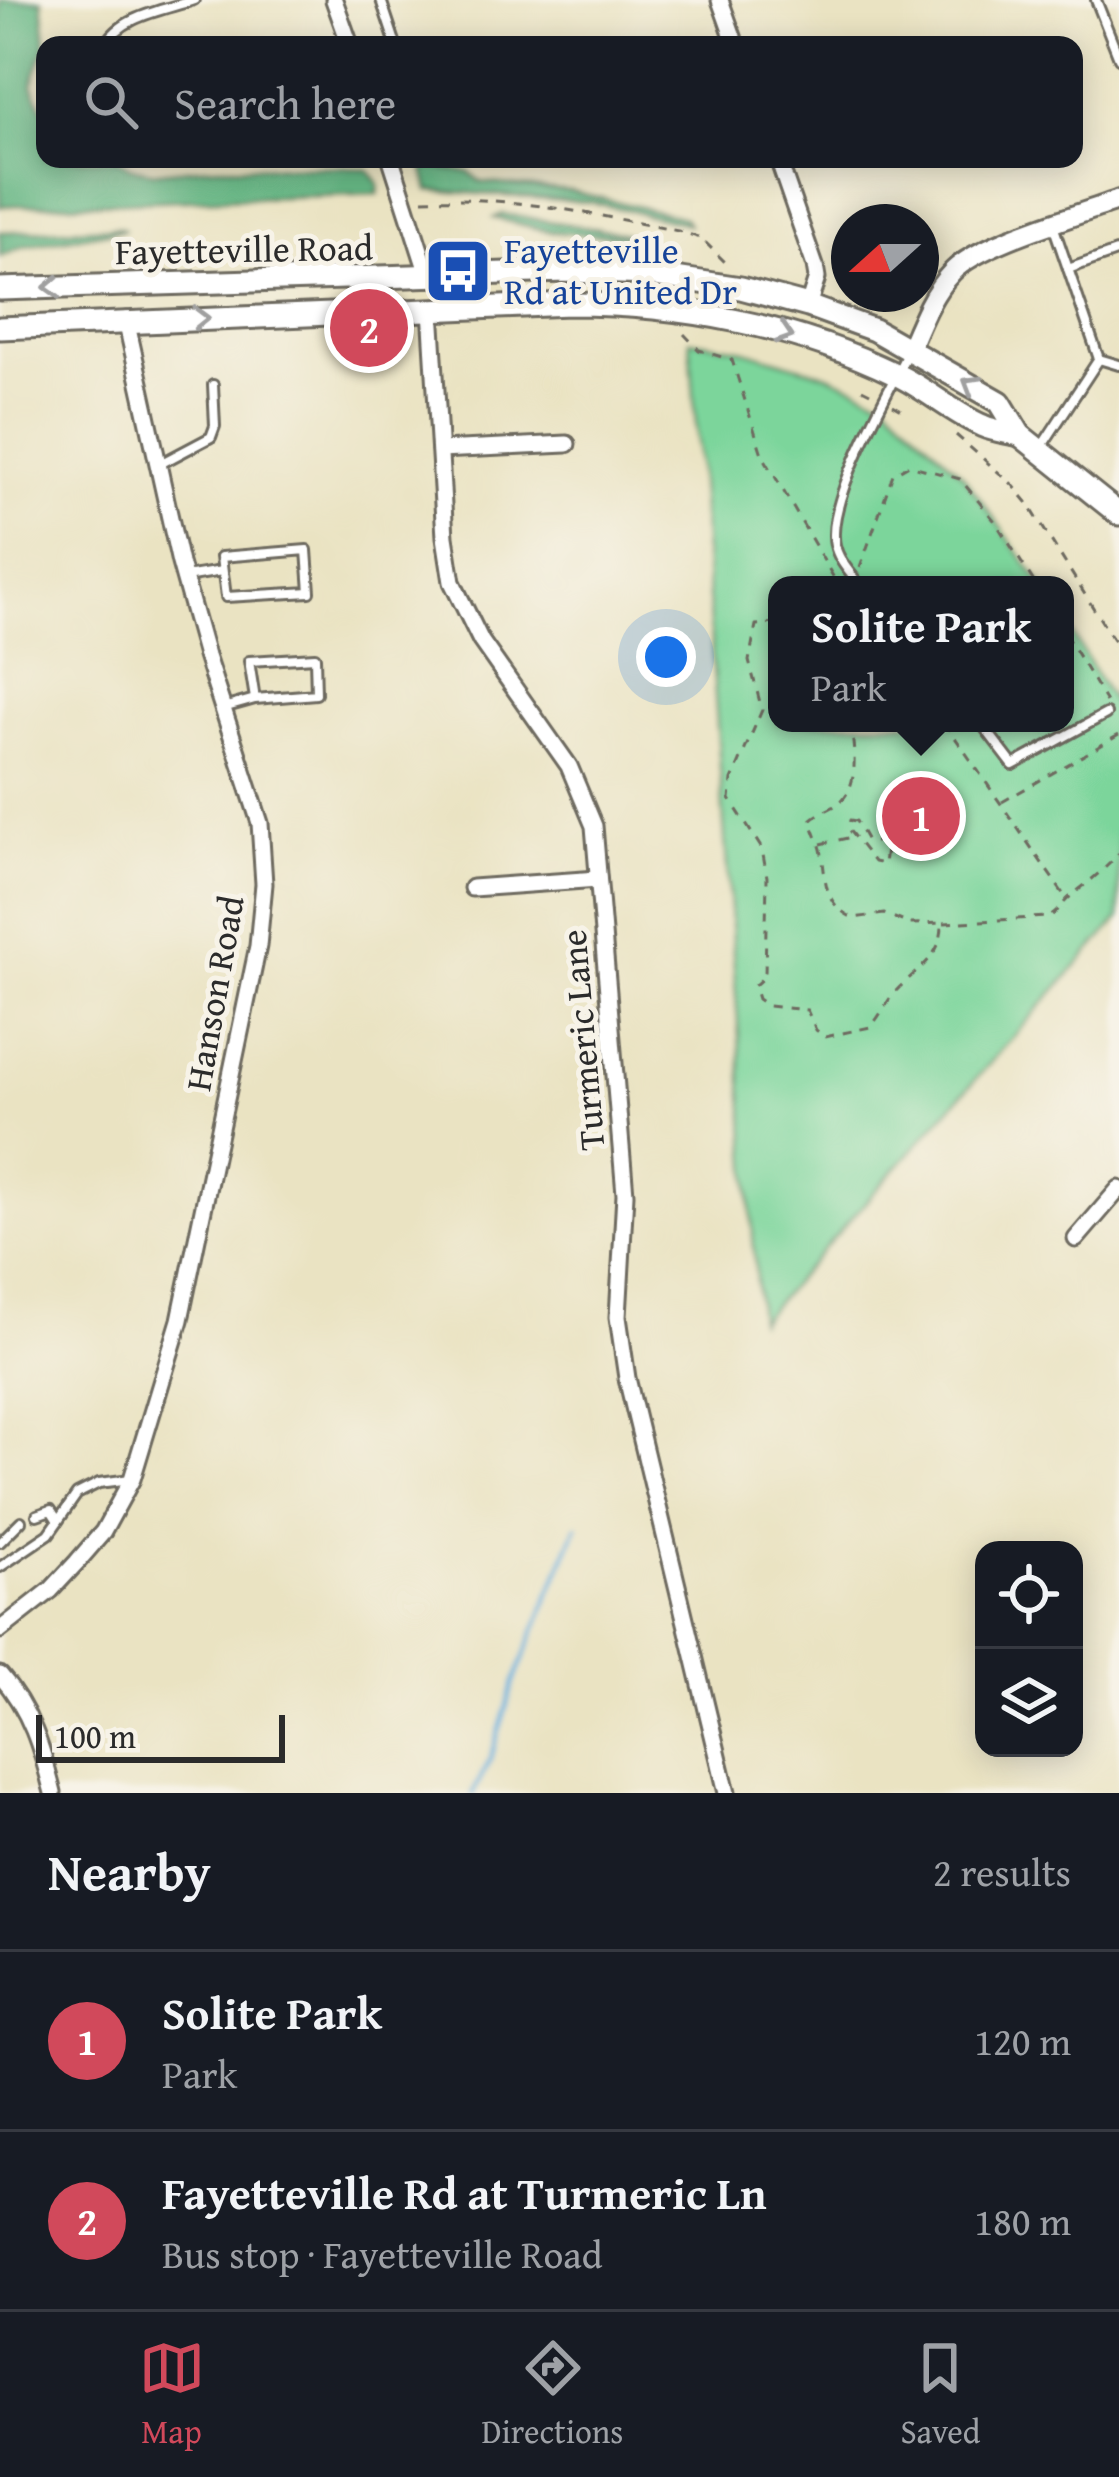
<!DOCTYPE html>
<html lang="en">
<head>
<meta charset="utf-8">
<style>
	:root { --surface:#171b24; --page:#20242c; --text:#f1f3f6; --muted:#9ea1a6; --line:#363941; --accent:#d1495b }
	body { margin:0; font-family:"Gentium Book Plus",serif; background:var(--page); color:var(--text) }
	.controls { position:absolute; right:36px; bottom:36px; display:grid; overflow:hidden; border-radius:24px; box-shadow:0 6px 30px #0003 }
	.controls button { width:108px; height:108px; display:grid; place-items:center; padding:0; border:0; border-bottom:3px solid var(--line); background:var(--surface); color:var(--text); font:60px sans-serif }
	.compass { position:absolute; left:831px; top:204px; width:108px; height:108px; border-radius:50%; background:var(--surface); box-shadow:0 6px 30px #0003; rotate:249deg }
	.scale { position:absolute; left:36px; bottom:30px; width:249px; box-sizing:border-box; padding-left:12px; border:6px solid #2b2b2b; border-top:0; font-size:33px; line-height:42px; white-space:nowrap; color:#2b2b2b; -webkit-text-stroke:9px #f7f3e8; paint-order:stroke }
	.you { position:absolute; left:666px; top:657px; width:42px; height:42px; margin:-30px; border:9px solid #fff; border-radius:50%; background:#1a73e8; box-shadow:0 0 0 18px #1a73e833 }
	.badge { display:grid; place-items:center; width:78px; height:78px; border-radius:50%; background:var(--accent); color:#fff; font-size:39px; font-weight:700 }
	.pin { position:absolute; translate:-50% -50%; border:6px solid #fff; box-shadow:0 3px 12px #0006 }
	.popup { position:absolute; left:768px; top:576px; width:306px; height:156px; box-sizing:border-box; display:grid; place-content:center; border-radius:24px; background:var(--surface); filter:drop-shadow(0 3px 9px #0005); font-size:39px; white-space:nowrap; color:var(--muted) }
	.popup b { font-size:45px; color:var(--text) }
	.popup::after { content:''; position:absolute; left:50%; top:100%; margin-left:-24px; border:24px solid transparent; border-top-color:var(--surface) }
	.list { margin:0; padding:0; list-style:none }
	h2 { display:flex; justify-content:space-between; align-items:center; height:156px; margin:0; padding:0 48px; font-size:51px }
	h2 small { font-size:39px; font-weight:400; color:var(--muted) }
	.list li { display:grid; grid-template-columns:78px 1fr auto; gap:36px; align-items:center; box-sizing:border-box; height:180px; padding:0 48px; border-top:3px solid var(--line) }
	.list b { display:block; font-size:45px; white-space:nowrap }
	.list p { margin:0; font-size:39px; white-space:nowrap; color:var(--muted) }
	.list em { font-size:39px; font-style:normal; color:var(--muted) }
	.icon { flex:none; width:66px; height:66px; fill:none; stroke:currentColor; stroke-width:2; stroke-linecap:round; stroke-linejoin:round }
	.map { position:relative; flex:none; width:1119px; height:1793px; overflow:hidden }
	.search { position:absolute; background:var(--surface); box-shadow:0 6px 30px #0003; left:36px; right:36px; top:36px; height:132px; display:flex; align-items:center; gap:30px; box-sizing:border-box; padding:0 42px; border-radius:24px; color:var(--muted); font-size:45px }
	.sheet { height:516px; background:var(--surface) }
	nav { display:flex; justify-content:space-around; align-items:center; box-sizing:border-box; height:168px; border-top:3px solid var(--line); background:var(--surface); font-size:33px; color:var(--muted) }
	nav a { display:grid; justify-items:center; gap:6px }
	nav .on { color:var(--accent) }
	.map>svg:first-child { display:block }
</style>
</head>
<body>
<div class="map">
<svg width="1119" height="1793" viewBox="0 0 1119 1793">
	<rect width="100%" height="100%" fill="#f7f3e8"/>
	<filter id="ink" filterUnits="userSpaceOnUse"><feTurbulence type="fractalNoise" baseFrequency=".00833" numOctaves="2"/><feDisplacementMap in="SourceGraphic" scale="24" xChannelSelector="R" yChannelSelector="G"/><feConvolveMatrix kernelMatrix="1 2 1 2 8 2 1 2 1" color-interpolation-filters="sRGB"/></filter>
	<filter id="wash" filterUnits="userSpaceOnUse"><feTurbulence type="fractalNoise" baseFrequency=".004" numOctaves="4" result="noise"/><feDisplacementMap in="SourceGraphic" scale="48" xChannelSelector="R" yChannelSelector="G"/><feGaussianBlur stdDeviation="2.7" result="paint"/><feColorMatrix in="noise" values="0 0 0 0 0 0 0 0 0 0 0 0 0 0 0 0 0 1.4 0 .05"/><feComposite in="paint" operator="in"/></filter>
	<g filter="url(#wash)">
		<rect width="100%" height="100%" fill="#eae3c2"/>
		<polygon fill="#7cd59b" stroke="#548063" stroke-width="3" points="690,340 738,348 828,375 886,401 963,475 1042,585 777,585 777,723 1065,723 1065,622 1119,713 1119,919 759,1321"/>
		<g fill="#65b683" stroke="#487057" stroke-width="3">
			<polygon points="0,0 42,0 46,43 32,85 45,113 45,159 118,159 130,167 157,172 216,166 348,167 369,170 379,184 378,194 0,206"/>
			<polygon points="432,168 469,172 481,182 571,191 683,217 688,224 591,202 429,190 424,170"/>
			<polygon points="502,214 624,233 630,237 552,232 494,218"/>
			<polygon points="117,227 125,229 25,246 0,257 0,232"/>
		</g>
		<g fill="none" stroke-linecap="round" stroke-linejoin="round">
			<polyline stroke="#63addb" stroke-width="4.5" points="473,1793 491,1758 513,1685 577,1526"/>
		</g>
	</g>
	<g filter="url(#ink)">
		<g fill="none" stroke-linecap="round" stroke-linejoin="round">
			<defs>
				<g id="service">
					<polyline points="381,0 396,45"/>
					<polyline points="1096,0 1119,58"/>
					<path d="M 106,45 C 119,16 165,10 194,0"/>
					<polyline points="547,159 556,159"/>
					<polyline points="1068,269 1119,251"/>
					<polyline points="1099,359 1119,365"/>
					<polyline points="1040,449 1099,359 1053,225"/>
					<polyline points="158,465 211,437 215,426 213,385"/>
					<polygon points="307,550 310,592 226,597 221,557"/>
					<polyline points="185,577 222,571"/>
					<path d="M 859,585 C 850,572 838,560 835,545 C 825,501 888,394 908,351"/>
					<polyline points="223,708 255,699 316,694 315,657 249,661 255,699"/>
					<polyline points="981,723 1013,765 1106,714"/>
					<polyline points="37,1515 51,1510 58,1521"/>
					<polyline points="0,1542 21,1521"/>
					<polyline points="0,1567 49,1534 77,1494 99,1483 131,1479"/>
				</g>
				<g id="minor">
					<polyline points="334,0 350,45"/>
					<polyline points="720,0 736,45"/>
					<polyline points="391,159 429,278"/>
					<polyline points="778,159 815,266 817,278 808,306"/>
					<polyline points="431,309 445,537 452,582 481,641 569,766 594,826 625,1194 618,1317 627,1378 727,1793"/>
					<polyline points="440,450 567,444"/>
					<polyline points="472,888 598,879"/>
					<polyline points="1076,1239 1119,1189"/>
					<polyline points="0,1630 51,1590 77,1562 103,1532 132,1479 180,1320 258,946 264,884 260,823 206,656 180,563 126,320"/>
					<path d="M 0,1675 C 31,1710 42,1749 53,1793"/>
				</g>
				<path id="tertiary" d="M 910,347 C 921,321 932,293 952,272 C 979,243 1079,215 1119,200"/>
				<g id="secondary">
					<polyline points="0,289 567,271 648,274 741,288 808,306 874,330 1000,402 1020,435 1119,514"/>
					<path d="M 0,328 L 569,304 C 680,304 794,325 895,374 C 926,388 952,413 983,426 C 994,431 1008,432 1020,435"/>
				</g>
			</defs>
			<use href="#service" stroke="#6e6b60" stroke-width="14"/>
			<use href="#minor" stroke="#6e6b60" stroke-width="21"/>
			<use href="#tertiary" stroke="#6e6b60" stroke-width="24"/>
			<use href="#secondary" stroke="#6e6b60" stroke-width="27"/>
			<g stroke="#6e6b60" stroke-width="3" stroke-dasharray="9 9" stroke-linecap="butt">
				<path d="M 423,199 C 510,196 593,214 678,231 L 701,238 L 728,265"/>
				<polyline points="684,334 699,350 732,360 762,454 838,585"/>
				<polyline points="862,389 874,395"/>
				<polyline points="893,405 907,413"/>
				<polyline points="956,435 1013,485 1027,502 1119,649"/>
				<polyline points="860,568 893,474 909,465 960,479 994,520 1036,585"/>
				<path d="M 777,623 L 756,625 L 749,661 L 762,710 L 732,780 L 730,799 L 762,849 L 767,877 L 765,976 L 754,986 L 758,999 L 768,1006 L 807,1010 L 816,1030 L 825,1037 L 870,1027 C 878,1019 881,1012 887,1003 C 905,973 943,964 942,923 L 910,924 L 884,914 L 853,918 C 821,902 827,879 821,849 C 818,839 813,830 811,820 C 820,811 835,809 843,799 C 860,779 853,747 851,723"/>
				<polyline points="1065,634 1106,702"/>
				<polyline points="945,723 1066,898"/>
				<polyline points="1002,802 1119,735"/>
				<polygon points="850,820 856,821 867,841 875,842 880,834 888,834 884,864 874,862 848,829"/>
				<polyline points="821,844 852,837"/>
				<path d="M 944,923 L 1049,917 C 1060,911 1062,903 1071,896 C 1088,882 1105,870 1119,853"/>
			</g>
			<use href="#service" stroke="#fff" stroke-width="8"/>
			<use href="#minor" stroke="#fff" stroke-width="15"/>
			<use href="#tertiary" stroke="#fff" stroke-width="18"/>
			<use href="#secondary" stroke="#fff" stroke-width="21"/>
		</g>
		<defs><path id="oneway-chevron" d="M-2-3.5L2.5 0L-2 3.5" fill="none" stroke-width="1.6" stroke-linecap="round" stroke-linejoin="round" transform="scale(3)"/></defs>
		<g stroke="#a0a0a0">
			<use href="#oneway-chevron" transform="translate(52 287) rotate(177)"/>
			<use href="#oneway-chevron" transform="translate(201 318) rotate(-1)"/>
			<use href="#oneway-chevron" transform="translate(785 334) rotate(18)"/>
			<use href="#oneway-chevron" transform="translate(971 384) rotate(-149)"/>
		</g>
	</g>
	<defs>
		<symbol id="bus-square" viewBox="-11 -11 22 22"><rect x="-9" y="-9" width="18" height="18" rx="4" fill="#1a4fb4" stroke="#f7f3e8"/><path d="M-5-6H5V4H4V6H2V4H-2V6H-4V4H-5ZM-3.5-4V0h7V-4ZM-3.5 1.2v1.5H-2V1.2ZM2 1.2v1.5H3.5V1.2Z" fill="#fff"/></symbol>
	</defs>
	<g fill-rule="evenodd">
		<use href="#bus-square" x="420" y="233" width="76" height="76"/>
	</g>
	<g text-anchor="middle" stroke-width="10" stroke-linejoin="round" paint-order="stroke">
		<g font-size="36" fill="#2b2b2b" stroke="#f7f3e8">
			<text transform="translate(244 249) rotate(-1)" y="13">Fayetteville Road</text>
			<text transform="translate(214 993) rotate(-80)" y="13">Hanson Road</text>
			<text transform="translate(582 1040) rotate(-95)" y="13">Turmeric Lane</text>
		</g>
		<g font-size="36" fill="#164399" stroke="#f7f3e8" text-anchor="start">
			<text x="504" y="263">Fayetteville<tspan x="504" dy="41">Rd at United Dr</tspan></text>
		</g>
	</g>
</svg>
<div class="controls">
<button><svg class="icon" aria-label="locate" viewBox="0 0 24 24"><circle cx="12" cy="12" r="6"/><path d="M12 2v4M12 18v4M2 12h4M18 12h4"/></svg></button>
<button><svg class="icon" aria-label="layers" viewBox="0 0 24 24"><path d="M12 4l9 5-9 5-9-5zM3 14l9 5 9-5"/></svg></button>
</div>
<svg class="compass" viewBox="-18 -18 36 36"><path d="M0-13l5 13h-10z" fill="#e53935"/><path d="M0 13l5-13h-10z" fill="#9ea1a6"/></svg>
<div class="scale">100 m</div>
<div class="you"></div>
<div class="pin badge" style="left:921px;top:816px">1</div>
<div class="popup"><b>Solite Park</b>Park</div>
<div class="pin badge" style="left:369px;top:328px">2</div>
<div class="search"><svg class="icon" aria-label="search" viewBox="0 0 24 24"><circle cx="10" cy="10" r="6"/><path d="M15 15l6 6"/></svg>Search here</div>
</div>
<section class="sheet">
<h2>Nearby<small>2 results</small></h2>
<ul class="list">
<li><span class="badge">1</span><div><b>Solite Park</b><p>Park</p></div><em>120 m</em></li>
<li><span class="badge">2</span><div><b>Fayetteville Rd at Turmeric Ln</b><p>Bus stop · Fayetteville Road</p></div><em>180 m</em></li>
</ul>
</section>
<nav>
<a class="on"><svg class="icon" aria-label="map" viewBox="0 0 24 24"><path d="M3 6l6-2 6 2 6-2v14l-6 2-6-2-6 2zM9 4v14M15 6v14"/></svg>Map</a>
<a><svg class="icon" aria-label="directions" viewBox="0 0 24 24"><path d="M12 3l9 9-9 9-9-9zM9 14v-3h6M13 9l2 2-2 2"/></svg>Directions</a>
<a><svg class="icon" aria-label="saved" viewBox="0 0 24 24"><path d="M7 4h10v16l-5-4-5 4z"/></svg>Saved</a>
</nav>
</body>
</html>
